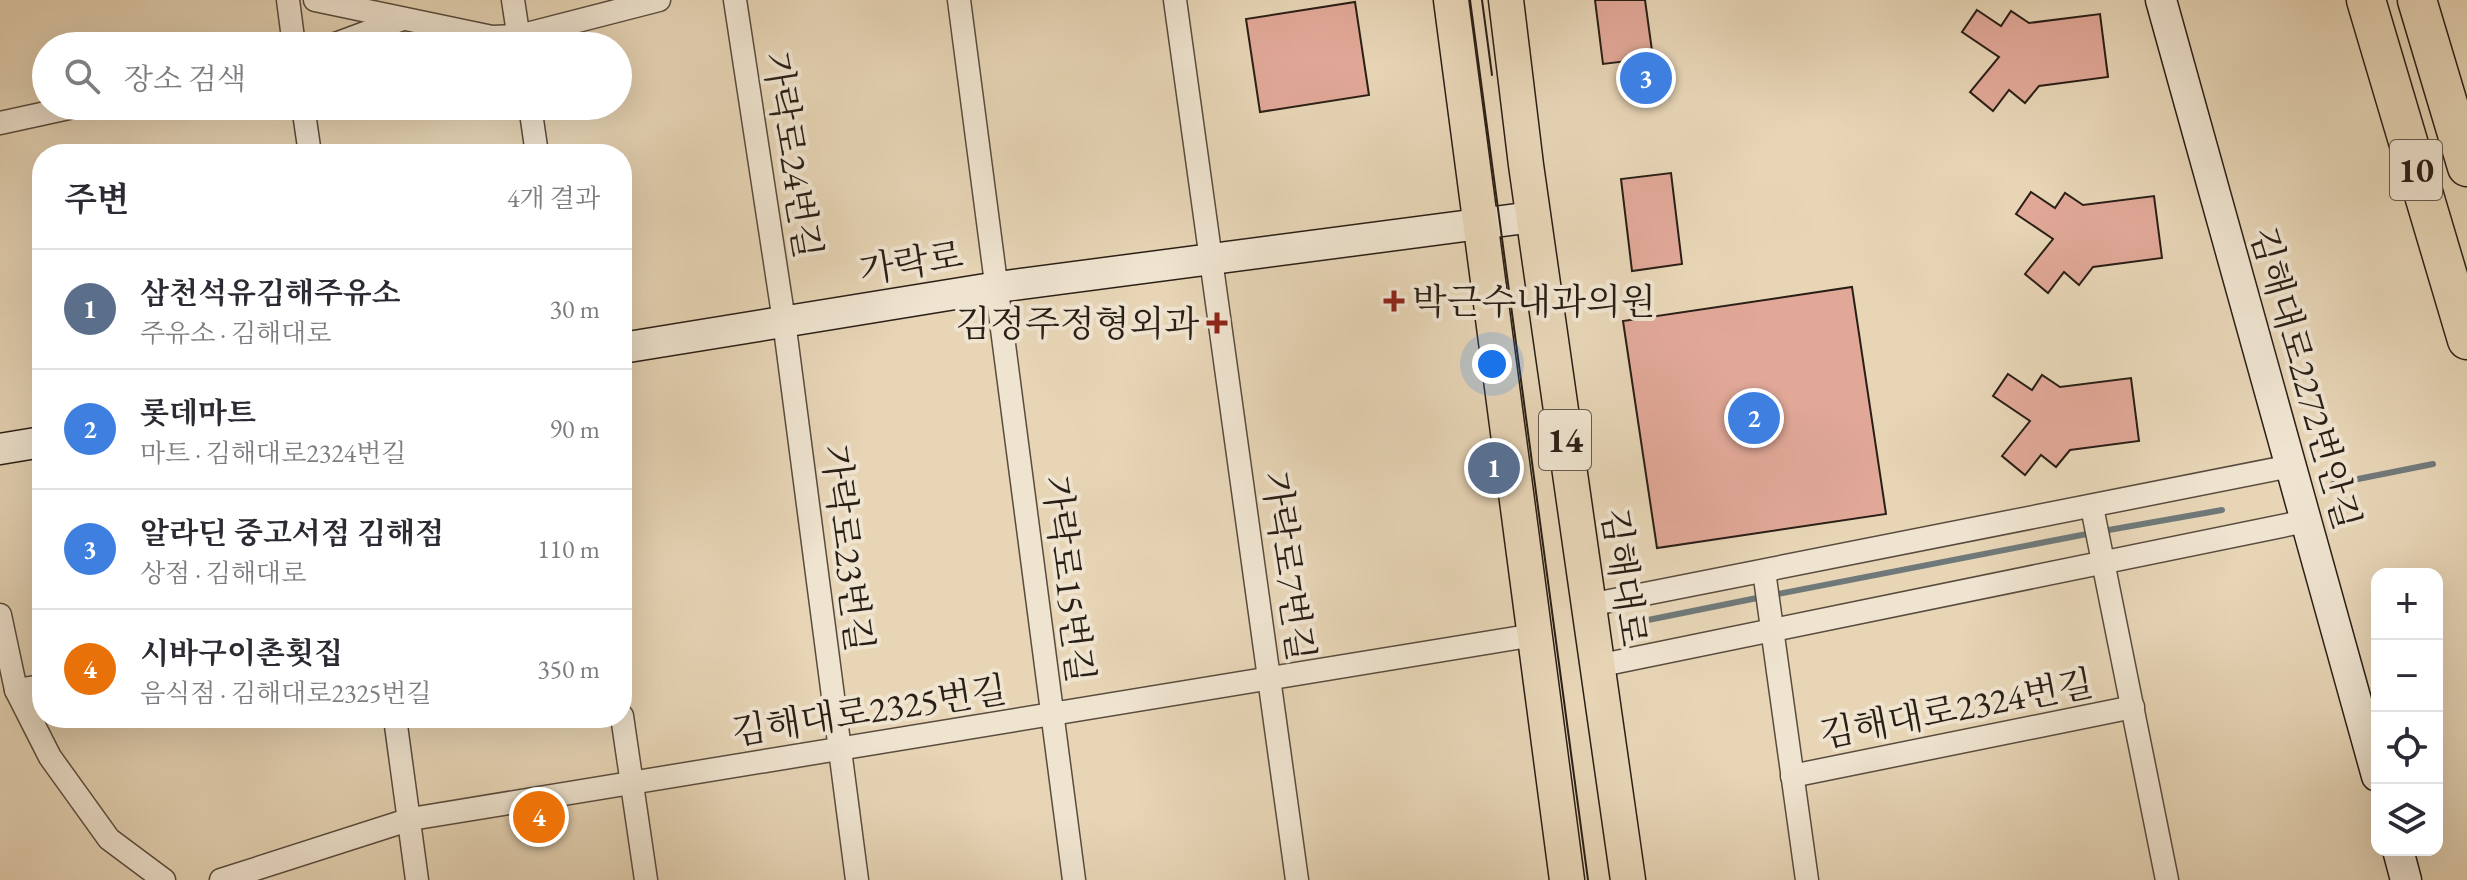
<!DOCTYPE html>
<html lang="ko">
<head>
<meta charset="utf-8">
<style>
	:root { --surface:#fff; --page:#f2f2f3; --text:#2b2b33; --muted:#7c7c81; --line:#e1e1e2; --accent:#d93025 }
	body { margin:0; font-family:"EB Garamond","Noto Serif KR",serif; background:var(--page); color:var(--text) }
	.controls { position:absolute; right:24px; bottom:24px; display:grid; overflow:hidden; border-radius:16px; box-shadow:0 8px 32px #0002 }
	.controls button { width:72px; height:72px; display:grid; place-items:center; padding:0; border:0; border-bottom:2px solid var(--line); background:var(--surface); color:var(--text); font:40px sans-serif }
	.you { position:absolute; left:1492px; top:364px; width:28px; height:28px; margin:-20px; border:6px solid #fff; border-radius:50%; background:#1a73e8; box-shadow:0 0 0 12px #1a73e833 }
	.badge { display:grid; place-items:center; width:52px; height:52px; border-radius:50%; background:var(--accent); color:#fff; font-size:26px; font-weight:700 }
	.pin { position:absolute; translate:-50% -50%; border:4px solid #fff; box-shadow:0 2px 8px #0006 }
	.list { margin:0; padding:0; list-style:none }
	h2 { display:flex; justify-content:space-between; align-items:center; height:104px; margin:0; padding:0 32px; font-size:34px }
	h2 small { font-size:26px; font-weight:400; color:var(--muted) }
	.list li { display:grid; grid-template-columns:52px 1fr auto; gap:24px; align-items:center; box-sizing:border-box; height:120px; padding:0 32px; border-top:2px solid var(--line) }
	.list b { display:block; font-size:30px; white-space:nowrap }
	.list p { margin:0; font-size:26px; white-space:nowrap; color:var(--muted) }
	.list em { font-size:26px; font-style:normal; color:var(--muted) }
	.icon { flex:none; width:44px; height:44px; fill:none; stroke:currentColor; stroke-width:2; stroke-linecap:round; stroke-linejoin:round }
	.map { position:relative; flex:none; width:2467px; height:880px; overflow:hidden }
	.search { position:absolute; background:var(--surface); box-shadow:0 8px 32px #0002; left:32px; top:32px; width:600px; height:88px; display:flex; align-items:center; gap:20px; box-sizing:border-box; padding:0 28px; border-radius:44px; color:var(--muted); font-size:30px }
	.panel { position:absolute; background:var(--surface); box-shadow:0 8px 32px #0002; left:32px; top:144px; width:600px; height:584px; border-radius:32px }
	.map>svg:first-child { display:block }
</style>
</head>
<body>
<div class="map">
<svg width="2467" height="880" viewBox="0 0 2467 880">
	<rect width="100%" height="100%" fill="#e7d5b6"/>
	<filter id="stains"><feTurbulence type="fractalNoise" baseFrequency=".0025" numOctaves="4"/><feColorMatrix values="0 0 0 0 .2 0 0 0 0 .09 0 0 0 0 .02 0 0 0 .5 -.17"/></filter>
	<radialGradient id="worn" r=".72"><stop offset=".6" stop-color="#630" stop-opacity="0"/><stop offset="1" stop-color="#630" stop-opacity=".3"/></radialGradient>
	<g fill="none" stroke-linecap="round" stroke-linejoin="round">
		<g stroke="#707979" stroke-width="6">
			<polyline points="2333,484 2433,464"/>
			<polyline points="2103,531 2222,510"/>
			<polyline points="1773,595 2092,533"/>
			<polyline points="1648,620 1762,597"/>
		</g>
	</g>
	<g fill="#e1a898" stroke="#2a1f16" stroke-width="2">
		<polygon points="1595,0 1645,0 1653,58 1603,64"/>
		<polygon points="1355,2 1369,95 1260,112 1246,19"/>
		<polygon points="1977,10 2001,26 2011,11 2029,23 2100,14 2108,77 2039,86 2025,103 2009,90 1993,111 1970,92 1999,57 1962,32"/>
		<polygon points="1671,173 1682,264 1632,271 1621,179"/>
		<polygon points="2031,192 2055,208 2065,193 2083,205 2154,196 2162,258 2093,267 2079,285 2064,272 2048,293 2025,274 2053,239 2016,214"/>
		<polygon points="1852,287 1886,514 1657,548 1623,321"/>
		<polygon points="2008,374 2032,390 2042,375 2060,387 2131,378 2139,441 2070,450 2056,467 2041,455 2025,475 2002,456 2030,421 1993,396"/>
	</g>
	<g fill="none" stroke-linecap="round" stroke-linejoin="round">
		<defs>
			<g id="street">
				<polyline points="288,0 294,46"/>
				<polyline points="315,0 492,37 519,36 659,0"/>
				<polyline points="513,0 520,46"/>
				<polyline points="735,0 784,321 857,880"/>
				<polyline points="959,0 1074,880"/>
				<polyline points="1175,0 1297,880"/>
				<polyline points="330,46 400,20"/>
				<polyline points="303,106 310,154"/>
				<polyline points="530,106 537,154"/>
				<polyline points="0,123 78,106"/>
				<polyline points="2092,507 2167,880"/>
				<polyline points="1764,571 1807,880"/>
				<polyline points="1589,605 2291,466"/>
				<polyline points="0,615 16,690 50,757 109,839 164,880"/>
				<polyline points="1597,666 2306,521"/>
				<polyline points="16,690 42,686"/>
				<polyline points="622,716 646,880"/>
				<polyline points="395,718 417,880"/>
				<polyline points="1792,776 2133,707"/>
				<polyline points="221,880 411,819 1534,635"/>
			</g>
			<g id="secondary">
				<polyline points="2161,0 2377,776"/>
				<polyline points="622,348 998,287 1533,217"/>
				<polyline points="0,449 42,442"/>
				<polyline points="2398,850 2406,880"/>
			</g>
			<g id="primary">
				<polyline points="1451,0 1567,880"/>
				<polyline points="1506,0 1526,165 1628,880"/>
			</g>
			<g id="highway">
				<polyline points="2366,0 2467,340"/>
				<polyline points="2417,0 2467,167"/>
			</g>
		</defs>
		<use href="#street" stroke="#594c3e" stroke-width="25"/>
		<use href="#secondary" stroke="#2a1f16" stroke-width="33"/>
		<use href="#primary" stroke="#2a1f16" stroke-width="37"/>
		<use href="#highway" stroke="#2a1f16" stroke-width="41"/>
		<use href="#street" stroke="#efe4d0" stroke-width="22"/>
		<use href="#secondary" stroke="#efe4d0" stroke-width="30"/>
		<use href="#primary" stroke="#e7d5b6" stroke-width="34"/>
		<use href="#highway" stroke="#e7d5b6" stroke-width="38"/>
		<g stroke="#2a1f16" stroke-width="2">
			<polyline points="1470,0 1588,880"/>
			<polyline points="1482,0 1492,75"/>
		</g>
	</g>
	<g fill="#8f2418" stroke="#efe4d0" stroke-width="3">
		<path d="M1390 289h8v8h8v8h-8v8h-8v-8h-8v-8h8z"/>
		<path d="M1213 311h8v8h8v8h-8v8h-8v-8h-8v-8h8z"/>
	</g>
	<g text-anchor="middle" stroke-width="8" stroke-linejoin="round" paint-order="stroke">
		<g fill="#efe4d0" stroke="#655a4e" stroke-width="2">
			<rect x="2390" y="140" width="52" height="60" rx="6"/>
			<rect x="1539" y="410" width="52" height="60" rx="6"/>
		</g>
		<g font-size="34" font-weight="bold" fill="#2a1f16">
			<text x="2416" y="182">10</text>
			<text x="1565" y="452">14</text>
		</g>
		<g font-size="36" fill="#2a1f16" stroke="#efe4d0">
			<text transform="translate(793 155) rotate(81)" y="13">가락로24번길</text>
			<text transform="translate(911 262) rotate(-9)" y="13">가락로</text>
			<text transform="translate(2306 378) rotate(74)" y="13">김해대로2272번안길</text>
			<text transform="translate(848 548) rotate(83)" y="13">가락로23번길</text>
			<text transform="translate(1289 566) rotate(82)" y="13">가락로7번길</text>
			<text transform="translate(1625 577) rotate(82)" y="13">김해대로</text>
			<text transform="translate(1069 579) rotate(83)" y="13">가락로15번길</text>
			<text transform="translate(1956 708) rotate(-11)" y="13">김해대로2324번길</text>
			<text transform="translate(869 710) rotate(-9)" y="13">김해대로2325번길</text>
		</g>
		<g font-size="36" fill="#2a1f16" stroke="#efe4d0" text-anchor="start">
			<text x="1412" y="314">박근수내과의원</text>
			<text x="1199" y="336" text-anchor="end">김정주정형외과</text>
		</g>
	</g>
	<rect width="100%" height="100%" filter="url(#stains)"/>
	<rect width="100%" height="100%" fill="url(#worn)"/>
</svg>
<div class="controls">
<button>+</button>
<button>−</button>
<button><svg class="icon" aria-label="locate" viewBox="0 0 24 24"><circle cx="12" cy="12" r="6"/><path d="M12 2v4M12 18v4M2 12h4M18 12h4"/></svg></button>
<button><svg class="icon" aria-label="layers" viewBox="0 0 24 24"><path d="M12 4l9 5-9 5-9-5zM3 14l9 5 9-5"/></svg></button>
</div>
<div class="you"></div>
<div class="pin badge" style="left:1494px;top:468px;background:#5c6f8a">1</div>
<div class="pin badge" style="left:1754px;top:418px;background:#3f7fe0">2</div>
<div class="pin badge" style="left:1646px;top:78px;background:#3f7fe0">3</div>
<div class="pin badge" style="left:539px;top:817px;background:#e8710a">4</div>
<div class="search"><svg class="icon" aria-label="search" viewBox="0 0 24 24"><circle cx="10" cy="10" r="6"/><path d="M15 15l6 6"/></svg>장소 검색</div>
<section class="panel">
<h2>주변<small>4개 결과</small></h2>
<ul class="list">
<li><span class="badge" style="background:#5c6f8a">1</span><div><b>삼천석유김해주유소</b><p>주유소 · 김해대로</p></div><em>30 m</em></li>
<li><span class="badge" style="background:#3f7fe0">2</span><div><b>롯데마트</b><p>마트 · 김해대로2324번길</p></div><em>90 m</em></li>
<li><span class="badge" style="background:#3f7fe0">3</span><div><b>알라딘 중고서점 김해점</b><p>상점 · 김해대로</p></div><em>110 m</em></li>
<li><span class="badge" style="background:#e8710a">4</span><div><b>시바구이촌횟집</b><p>음식점 · 김해대로2325번길</p></div><em>350 m</em></li>
</ul>
</section>
</div>
</body>
</html>
